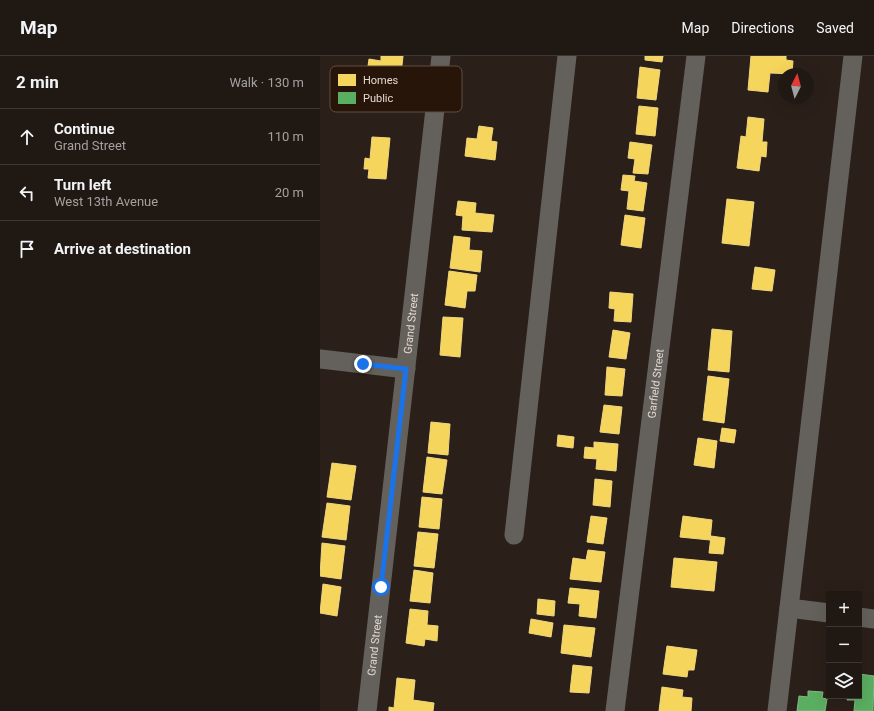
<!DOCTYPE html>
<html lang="en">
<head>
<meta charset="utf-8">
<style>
	:root { --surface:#201813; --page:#2d2521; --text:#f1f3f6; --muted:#a2a0a0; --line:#3d3733 }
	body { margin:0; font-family:Roboto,sans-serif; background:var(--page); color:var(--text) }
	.controls { position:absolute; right:12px; bottom:12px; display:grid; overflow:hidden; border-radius:0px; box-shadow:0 4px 16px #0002 }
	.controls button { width:36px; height:36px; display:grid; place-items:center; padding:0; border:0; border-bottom:1px solid var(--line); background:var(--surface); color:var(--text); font:20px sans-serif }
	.compass { position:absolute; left:458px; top:12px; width:36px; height:36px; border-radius:50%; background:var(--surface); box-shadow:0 4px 16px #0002; rotate:6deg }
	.stop { position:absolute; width:12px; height:12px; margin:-9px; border:3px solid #1a73e8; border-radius:50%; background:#fff }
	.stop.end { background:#1a73e8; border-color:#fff; box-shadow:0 1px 4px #0008 }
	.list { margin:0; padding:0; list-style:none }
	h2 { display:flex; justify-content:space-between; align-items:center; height:52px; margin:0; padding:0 16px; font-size:17px }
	h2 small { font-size:13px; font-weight:400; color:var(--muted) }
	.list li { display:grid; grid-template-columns:26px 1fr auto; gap:12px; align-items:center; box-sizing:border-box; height:56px; padding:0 16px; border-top:1px solid var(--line) }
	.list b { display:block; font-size:15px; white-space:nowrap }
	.list p { margin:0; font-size:13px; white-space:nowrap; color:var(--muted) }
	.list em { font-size:13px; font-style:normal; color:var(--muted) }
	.icon { flex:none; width:22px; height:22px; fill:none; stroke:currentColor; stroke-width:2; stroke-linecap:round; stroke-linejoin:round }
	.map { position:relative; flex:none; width:554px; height:655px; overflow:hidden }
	header { display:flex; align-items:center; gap:24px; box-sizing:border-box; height:56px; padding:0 20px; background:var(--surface); border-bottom:1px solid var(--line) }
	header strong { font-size:19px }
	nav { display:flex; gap:22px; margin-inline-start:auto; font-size:14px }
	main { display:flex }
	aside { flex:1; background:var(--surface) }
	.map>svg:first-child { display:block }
</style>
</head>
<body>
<header>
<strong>Map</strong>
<nav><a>Map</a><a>Directions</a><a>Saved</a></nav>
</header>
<main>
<aside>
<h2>2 min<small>Walk · 130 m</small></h2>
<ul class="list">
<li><svg class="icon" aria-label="ahead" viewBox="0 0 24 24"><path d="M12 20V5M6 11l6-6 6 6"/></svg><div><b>Continue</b><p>Grand Street</p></div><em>110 m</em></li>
<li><svg class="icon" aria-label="left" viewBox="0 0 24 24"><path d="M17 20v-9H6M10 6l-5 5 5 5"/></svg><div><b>Turn left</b><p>West 13th Avenue</p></div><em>20 m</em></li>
<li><svg class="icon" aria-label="arrive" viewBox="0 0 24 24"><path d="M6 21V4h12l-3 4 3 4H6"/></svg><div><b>Arrive at destination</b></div></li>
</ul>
</aside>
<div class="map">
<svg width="554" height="655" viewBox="0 0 554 655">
	<rect width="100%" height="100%" fill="#2b2019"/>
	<g fill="#f6d55c" stroke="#f1d67e">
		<polygon points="61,0 83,0 80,28 63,26 64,19 47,17 49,3 61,5"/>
		<polygon points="325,0 343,0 342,6 325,4"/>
		<polygon points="431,0 466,0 466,4 473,5 472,18 450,17 448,36 428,34"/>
		<polygon points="320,11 340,14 336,44 317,42"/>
		<polygon points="319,50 338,52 335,80 316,78"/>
		<polygon points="428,61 444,63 442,86 447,86 446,101 441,100 439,115 417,112 421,80 426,81"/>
		<polygon points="159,70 173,72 171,85 177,86 175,104 145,100 147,82 157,83"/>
		<polygon points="52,81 70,82 66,123 48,122 49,113 44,113 45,102 50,103"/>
		<polygon points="310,86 332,89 328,118 313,117 315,103 308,102"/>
		<polygon points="303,119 315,120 314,125 327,127 323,155 307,153 309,135 301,134"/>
		<polygon points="407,143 434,146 429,190 402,187"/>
		<polygon points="138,145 156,147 155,157 174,159 172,176 142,174 143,160 136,159"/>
		<polygon points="305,159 325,162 321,192 301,189"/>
		<polygon points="134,180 150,182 149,194 162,195 160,216 130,212"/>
		<polygon points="435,211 455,214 452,235 432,233"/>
		<polygon points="129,215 157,219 155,235 147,235 145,252 125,249"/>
		<polygon points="290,236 313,238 311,266 294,265 295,253 289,252"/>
		<polygon points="123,261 143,262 140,301 120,299"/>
		<polygon points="392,273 412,275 409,316 388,314"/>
		<polygon points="293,274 310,277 306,303 289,301"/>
		<polygon points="287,311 305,313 302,340 285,339"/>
		<polygon points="388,320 409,323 404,367 383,364"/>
		<polygon points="284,349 302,351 299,378 280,376"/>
		<polygon points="111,366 130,368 128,399 108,397"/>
		<polygon points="402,372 416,374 414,387 400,385"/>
		<polygon points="238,379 254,381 253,392 237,390"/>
		<polygon points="378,382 397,385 394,412 374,409"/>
		<polygon points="274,386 298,388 296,415 276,413 277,403 264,402 265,391 274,392"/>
		<polygon points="107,401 127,404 122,438 103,436"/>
		<polygon points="12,407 36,410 31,444 7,441"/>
		<polygon points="275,423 292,425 290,451 273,449"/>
		<polygon points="102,441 122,443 119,473 99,471"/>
		<polygon points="7,447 30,450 26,484 2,481"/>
		<polygon points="271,460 287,462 283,488 267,486"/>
		<polygon points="363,460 392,464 390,484 360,481"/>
		<polygon points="98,476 118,478 114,512 94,510"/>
		<polygon points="391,480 405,482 403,498 389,497"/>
		<polygon points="2,487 25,490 21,523 0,520"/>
		<polygon points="268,494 285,496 281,526 250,523 253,502 266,504"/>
		<polygon points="354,502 397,506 394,535 351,531"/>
		<polygon points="94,514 113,517 110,547 90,545"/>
		<polygon points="3,528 21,531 17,560 0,557"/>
		<polygon points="250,532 279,535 276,562 259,560 260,548 248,547"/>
		<polygon points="218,543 235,545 234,560 217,558"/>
		<polygon points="90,553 108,555 107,569 118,570 117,585 105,583 104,590 86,587"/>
		<polygon points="211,563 233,567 231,581 209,577"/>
		<polygon points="244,569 275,572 271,601 241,597"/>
		<polygon points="347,590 377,594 374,614 368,614 367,621 343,618"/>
		<polygon points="253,609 272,611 269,637 250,636"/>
		<polygon points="77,622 95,624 93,644 114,647 113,655 69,655 69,651 74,652"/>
		<polygon points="342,631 363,634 362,641 372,642 371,655 339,655"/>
	</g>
	<g fill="#5aae61" stroke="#83ba82">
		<polygon points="539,618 554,620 553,655 534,655 535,644 527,644 528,640 539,640"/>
		<polygon points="488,635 503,636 502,642 507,643 505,655 477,655 479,640 488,641"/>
	</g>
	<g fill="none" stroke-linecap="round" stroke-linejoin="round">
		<g stroke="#64615d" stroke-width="19">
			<polyline points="0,303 86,313"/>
			<polyline points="194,479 247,0"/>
			<polyline points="469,552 509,557"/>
			<polyline points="539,561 554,563"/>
			<path id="s1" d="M 47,655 L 121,0"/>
			<path id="s2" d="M 295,655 L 376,0"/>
			<polyline points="457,655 533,0"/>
		</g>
	</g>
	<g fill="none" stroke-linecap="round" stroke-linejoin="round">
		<polyline stroke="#1a73e8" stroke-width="5" points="43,308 86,313 61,531"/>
	</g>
	<g text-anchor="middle" stroke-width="4" stroke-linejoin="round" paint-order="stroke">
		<g font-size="11" fill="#e4d7cf" stroke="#271509">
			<text dy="4" stroke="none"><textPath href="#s1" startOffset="390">Grand Street</textPath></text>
			<text dy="4" stroke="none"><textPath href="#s2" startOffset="330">Garfield Street</textPath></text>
			<text dy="4" stroke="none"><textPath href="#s1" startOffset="66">Grand Street</textPath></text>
		</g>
	</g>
	<rect x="10" y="10" width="132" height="46" rx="6" fill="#271509" stroke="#604f44" stroke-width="1"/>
	<rect x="18" y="18" width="18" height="12" fill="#f6d55c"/>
	<rect x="18" y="36" width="18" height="12" fill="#5aae61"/>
	<g font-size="11" fill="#e4d7cf">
		<text x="43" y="28">Homes</text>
		<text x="43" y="46">Public</text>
	</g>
</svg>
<div class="controls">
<button>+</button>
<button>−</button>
<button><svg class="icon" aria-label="layers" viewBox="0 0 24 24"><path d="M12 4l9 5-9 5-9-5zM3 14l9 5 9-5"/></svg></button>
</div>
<svg class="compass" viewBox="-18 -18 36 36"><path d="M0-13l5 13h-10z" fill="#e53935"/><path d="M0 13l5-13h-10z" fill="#a2a0a0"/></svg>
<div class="stop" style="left:61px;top:531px"></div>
<div class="stop end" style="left:43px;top:308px"></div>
</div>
</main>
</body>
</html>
